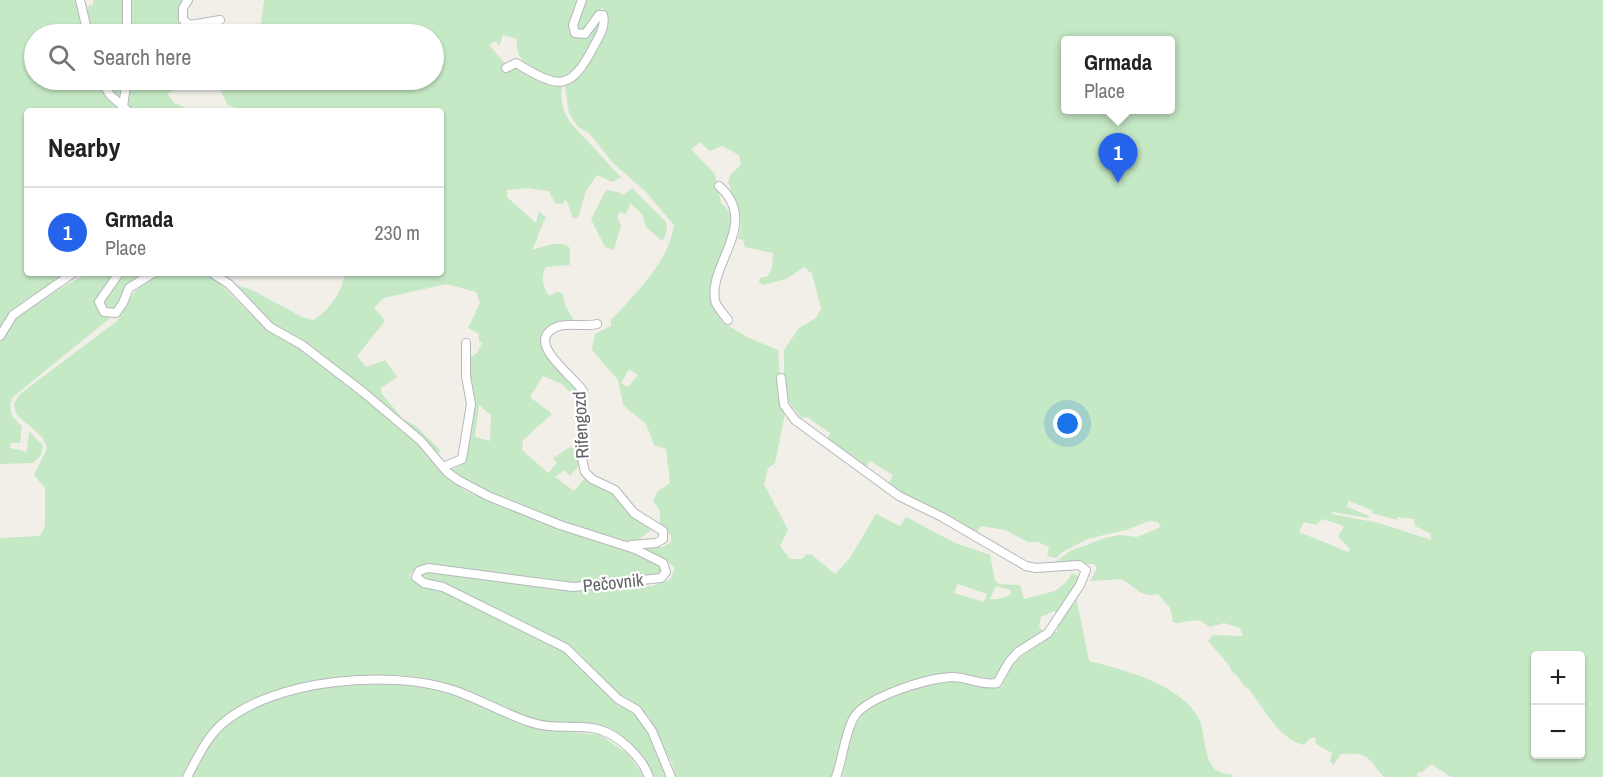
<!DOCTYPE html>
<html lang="en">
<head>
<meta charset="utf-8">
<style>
	:root { --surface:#fff; --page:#f2f2f2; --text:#222; --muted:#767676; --line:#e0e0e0; --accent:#2563eb }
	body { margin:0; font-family:"Archivo Narrow",sans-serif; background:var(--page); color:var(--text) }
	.controls { position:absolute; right:18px; bottom:18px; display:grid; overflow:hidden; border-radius:6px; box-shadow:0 2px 4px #0004 }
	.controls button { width:54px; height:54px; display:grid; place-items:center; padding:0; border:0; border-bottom:2px solid var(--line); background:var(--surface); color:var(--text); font:30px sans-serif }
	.you { position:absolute; left:1068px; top:424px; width:21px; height:21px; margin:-15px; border:4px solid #fff; border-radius:50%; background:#1a73e8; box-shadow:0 0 0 9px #1a73e833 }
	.badge { display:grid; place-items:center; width:39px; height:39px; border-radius:50%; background:var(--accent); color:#fff; font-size:20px; font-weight:700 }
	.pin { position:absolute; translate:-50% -50px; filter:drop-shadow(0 2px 3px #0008) }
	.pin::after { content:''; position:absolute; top:32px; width:21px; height:18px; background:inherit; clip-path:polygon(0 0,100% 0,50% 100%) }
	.popup { position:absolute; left:1061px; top:36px; width:114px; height:78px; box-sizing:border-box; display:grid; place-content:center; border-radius:6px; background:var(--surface); filter:drop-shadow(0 2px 4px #0005); font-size:20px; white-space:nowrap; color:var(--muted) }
	.popup b { font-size:22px; color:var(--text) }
	.popup::after { content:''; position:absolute; left:50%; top:100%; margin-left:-12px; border:12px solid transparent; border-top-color:var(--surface) }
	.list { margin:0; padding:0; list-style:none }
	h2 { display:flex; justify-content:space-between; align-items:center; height:78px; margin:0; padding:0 24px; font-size:26px }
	h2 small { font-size:20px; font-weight:400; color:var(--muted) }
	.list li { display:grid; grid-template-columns:39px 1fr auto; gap:18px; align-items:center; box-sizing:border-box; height:90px; padding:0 24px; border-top:2px solid var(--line) }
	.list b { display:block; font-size:22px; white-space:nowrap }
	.list p { margin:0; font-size:20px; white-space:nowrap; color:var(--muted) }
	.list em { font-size:20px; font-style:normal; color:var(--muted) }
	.icon { flex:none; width:33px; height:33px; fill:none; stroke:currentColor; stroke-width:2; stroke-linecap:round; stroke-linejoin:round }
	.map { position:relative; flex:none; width:1603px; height:777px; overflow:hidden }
	.search { position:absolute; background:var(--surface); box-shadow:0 2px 4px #0004; left:24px; top:24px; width:420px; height:66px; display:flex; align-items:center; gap:15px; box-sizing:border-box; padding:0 21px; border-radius:33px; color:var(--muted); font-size:22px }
	.panel { position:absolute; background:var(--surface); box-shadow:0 2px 4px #0004; left:24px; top:108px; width:420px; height:168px; border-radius:6px }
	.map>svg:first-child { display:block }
</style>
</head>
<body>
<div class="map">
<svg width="1603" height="777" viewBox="0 0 1603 777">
	<rect width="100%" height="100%" fill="#f1efe8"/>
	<g fill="#c5e8c5" fill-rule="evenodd">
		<path d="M 0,0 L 75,0 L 84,34 L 34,34 L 34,80 L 97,80 L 106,94 L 125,111 L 27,111 L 27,273 L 78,273 C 50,284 13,301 0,330 Z"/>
		<polygon points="93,0 125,0 126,34 92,34 83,8 93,5"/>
		<polygon points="129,0 185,0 181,17 185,34 130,34"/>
		<path d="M 264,0 L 580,0 L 570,22 L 570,30 L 578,38 L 587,36 L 600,20 L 599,31 L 576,74 C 570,76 563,80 557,79 C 536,78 513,60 517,39 L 503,35 L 499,46 L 496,41 L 489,45 L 509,68 L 513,70 L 519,65 L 562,84 C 558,118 574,126 595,149 C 604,158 611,168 621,177 L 613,182 L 597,175 L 586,191 L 578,218 L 573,218 L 566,199 L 562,204 L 555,203 L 549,191 L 526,188 L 507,190 L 507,197 L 536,223 L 539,211 L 546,218 C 539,229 538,239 532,250 C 544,247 560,239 570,248 L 570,265 L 546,267 C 540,277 543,287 549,296 L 557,292 L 563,293 L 565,305 L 576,324 L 553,329 L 543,342 L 547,358 L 580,389 L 581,395 L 576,398 L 562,384 L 543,376 L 530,397 L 552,414 L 523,440 L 522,450 L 548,473 L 557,463 L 553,458 L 570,447 L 573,448 L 580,464 L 570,476 L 564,470 L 555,477 L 574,491 L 586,477 L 614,493 L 650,526 L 650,531 L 637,541 L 627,541 C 565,523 504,504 449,471 L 459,466 L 467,457 L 466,439 L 470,425 L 468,359 L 477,353 L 482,343 L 479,341 L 479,334 L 468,328 L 480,303 L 476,292 L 446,284 L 384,298 L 374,307 L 385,321 L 357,356 L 366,367 L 385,360 L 397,377 L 381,388 L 381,393 L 403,419 L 416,426 L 441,451 L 436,455 L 366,389 L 269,323 L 231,283 L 252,290 L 302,317 L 313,320 C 327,313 345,289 344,273 L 441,273 L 441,111 L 241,111 L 227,104 L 216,80 L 434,80 L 434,34 L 238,34 L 261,24 ZM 479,405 L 491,415 L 490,441 L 475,437 Z"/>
		<path d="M 585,0 L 1603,0 L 1603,777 L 1451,777 L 1431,764 L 1424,771 L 1417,773 L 1418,777 L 1384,777 C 1366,758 1372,752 1341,754 L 1333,765 L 1330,761 L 1332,753 L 1316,744 L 1315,737 L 1309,739 L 1304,745 C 1278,738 1265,710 1249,689 C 1241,685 1240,676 1232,672 L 1229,665 L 1208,641 L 1213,635 L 1243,636 L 1240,628 L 1224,623 L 1210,627 L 1199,620 L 1176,623 L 1173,622 L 1170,608 L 1158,594 C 1139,598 1136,586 1121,579 L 1090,581 L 1097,568 L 1094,564 L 1053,564 L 1070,551 L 1105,538 L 1120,535 L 1137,537 L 1161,527 L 1158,522 L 1149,521 L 1126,530 L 1087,539 L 1061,553 L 1056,558 L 1047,556 L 1049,547 L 1038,542 L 1028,542 L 1005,530 L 981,526 L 977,532 L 888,485 L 893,475 L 870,461 L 866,467 L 827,441 L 830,433 L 807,417 L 801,418 L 784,395 L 784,350 L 799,328 L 816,318 L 821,308 L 812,274 L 804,267 L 786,279 L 763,285 L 759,282 L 760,278 L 768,276 L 772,268 L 773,253 L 745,247 L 743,240 L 738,239 L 741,226 L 739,211 L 728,182 L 730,175 L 741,165 L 739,155 L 722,146 L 710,151 L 700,142 L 691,149 L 715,174 L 721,203 L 733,215 L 728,254 L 712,305 L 722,316 L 722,322 L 747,337 L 778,350 L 781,395 L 786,409 L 775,463 L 768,468 L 764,484 L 788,530 L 780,546 L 790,559 L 802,559 L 807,554 L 812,555 L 835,574 L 850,558 L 876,514 L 900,526 L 906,517 L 953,542 L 990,555 L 995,580 L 999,584 L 1020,585 L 1024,599 C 1047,592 1060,595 1072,573 L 1080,577 L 1058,616 L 1054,611 L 1041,617 L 1039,626 L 1043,632 L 1016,651 L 999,677 L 992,679 L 965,674 L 946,675 L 916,682 L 853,716 L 836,777 L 676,777 L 672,763 L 655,734 L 650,718 L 638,707 L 618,695 L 579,653 L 555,637 L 508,616 L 460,590 L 422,577 L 422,574 L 431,571 L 573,590 L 653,586 L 670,580 L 675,568 L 667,561 L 643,551 L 644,547 L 663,547 L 671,542 L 671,535 L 660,525 L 660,511 L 653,501 L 658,491 L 670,483 L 666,449 L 654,445 L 646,424 L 623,405 L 618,380 L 592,350 L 595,334 L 611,326 L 611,320 C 635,294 669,262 674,225 L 645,191 L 612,162 L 589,133 L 578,127 L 569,113 L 565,87 C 569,81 575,81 580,77 C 592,66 611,22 603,8 L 594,16 L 585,31 L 579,33 L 576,26 ZM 1066,40 L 1170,40 L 1170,110 L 1066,110 ZM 629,369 L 638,375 L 628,387 L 621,383 ZM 1348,501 L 1372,510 L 1372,513 L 1397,520 L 1398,517 L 1414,519 L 1415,526 L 1431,534 L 1431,540 L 1379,523 L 1332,514 L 1333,512 L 1368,518 L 1369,516 L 1347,507 ZM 1322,519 L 1344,526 L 1338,537 L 1350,549 L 1348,552 L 1299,532 L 1304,522 L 1316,525 ZM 958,584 L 987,594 L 984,602 L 954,593 ZM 996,586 L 1011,590 L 1010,595 L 999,599 L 990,599 ZM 1536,656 L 1580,656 L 1580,754 L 1536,754 Z"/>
		<polygon points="105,80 124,80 122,98 117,98 109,90"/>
		<polygon points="128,80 189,80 167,94 174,103 194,111 133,111 128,106"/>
		<path d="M 632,188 L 665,221 C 669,229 666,234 662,241 L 646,227 L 642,214 L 630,203 L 626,214 L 620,212 L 617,216 L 621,226 L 614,250 L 605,247 L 591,219 L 606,190 L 618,192 L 623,195 Z"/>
		<path d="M 97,273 L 150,273 L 123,299 L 110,318 L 13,397 C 7,409 11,418 22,426 L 20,443 L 11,443 L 10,448 L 27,452 L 29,431 L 43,446 L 41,455 L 33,463 L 0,464 L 0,342 L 16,315 L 80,277 Z"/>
		<path d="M 159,273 L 205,273 L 215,279 L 265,328 L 301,348 L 362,395 L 399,429 L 417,441 L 448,477 L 465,491 L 560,529 L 625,550 L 660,566 L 661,573 L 575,583 L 438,566 L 416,568 L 409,575 L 417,584 L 446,590 L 552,643 L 576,659 L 615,700 L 644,721 L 667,777 L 655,777 C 619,721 594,736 538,721 C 501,711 467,691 431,680 C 384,666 267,684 228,715 C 207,732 196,753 183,777 L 0,777 L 0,538 L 40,536 L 45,527 L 45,488 L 34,475 L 47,448 L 43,438 L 16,414 L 14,403 L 20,394 L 117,321 L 135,291 Z"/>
		<path d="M 1076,597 L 1089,661 C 1124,670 1178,683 1198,717 C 1209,737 1199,774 1231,774 L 1233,777 L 842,777 C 847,759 849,733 860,718 C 879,694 922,687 950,679 C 960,684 969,680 979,682 C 989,684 992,688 1002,686 L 1013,663 L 1053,632 L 1057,632 L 1058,625 Z"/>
		<path d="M 415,684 L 463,698 L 535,728 L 600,735 L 628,754 L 644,777 L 190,777 C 196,765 201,751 210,741 C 258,681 346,685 415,684 Z"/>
	</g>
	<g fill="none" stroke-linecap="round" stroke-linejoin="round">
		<defs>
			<g id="minor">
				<polyline points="80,0 88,34"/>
				<polyline points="188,0 183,8 183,20 190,25 220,20"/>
				<polyline points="127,34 127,0"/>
				<path d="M 506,68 L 516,63 C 559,89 570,92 594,46 C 599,37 606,26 603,15 L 599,15 L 585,34 L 575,33 L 573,25 L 582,0"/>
				<polyline points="101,80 110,95 128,111"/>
				<polyline points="123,106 127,80"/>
				<path d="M 719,186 C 761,223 708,264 715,300 C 716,307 724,314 728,320"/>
				<polyline points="119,273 99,302 104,312 116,313 123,303 129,288 153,273"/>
				<polyline points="212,273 229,284 270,327 302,345 363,392 421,441 447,472 458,480 488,496 560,525 635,549 663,563 666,572 661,578 573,587 428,568 419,571 416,577 424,583 443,587 566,648 618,699 637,710 652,731 671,777"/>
				<path d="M 597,324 C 585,327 571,323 559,326 C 520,340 574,376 583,391 L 581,409 L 584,432 L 581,454 L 585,472 L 592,479 L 615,490 L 634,513 L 663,531 L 663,539 L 656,543 L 631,545"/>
				<polyline points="0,336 13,315 73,273"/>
				<path d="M 781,378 L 784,405 L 795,420 L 899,496 L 942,517 L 1026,566 L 1036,568 L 1079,565 L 1086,570 L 1080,585 L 1048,633 L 1018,652 L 1009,662 L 997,683 C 983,686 967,677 952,677 C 928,678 864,697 853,719 C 844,737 843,758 836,777"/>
				<polyline points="443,467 462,459 471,404 466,376 466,343"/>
				<path d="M 187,777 C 197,759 206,738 222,724 C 273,679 390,669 453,690 C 480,699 506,715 533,723 C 554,730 576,724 597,729 C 618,734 642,757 649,777"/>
			</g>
		</defs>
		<use href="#minor" stroke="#b5b8bc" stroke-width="10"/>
		<use href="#minor" stroke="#fff" stroke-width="8"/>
	</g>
	<g text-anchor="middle" stroke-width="4.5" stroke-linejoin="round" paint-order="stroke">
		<g font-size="18" fill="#5f6368" stroke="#fff">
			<text transform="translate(581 425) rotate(-93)" y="6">Rifengozd</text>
			<text transform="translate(613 583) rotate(-6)" y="6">Pečovnik</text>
		</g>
	</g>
</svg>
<div class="controls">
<button>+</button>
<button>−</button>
</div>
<div class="you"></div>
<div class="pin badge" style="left:1118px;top:183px">1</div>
<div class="popup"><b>Grmada</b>Place</div>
<div class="search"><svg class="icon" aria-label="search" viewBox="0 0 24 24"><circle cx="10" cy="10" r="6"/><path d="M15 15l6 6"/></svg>Search here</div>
<section class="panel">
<h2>Nearby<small></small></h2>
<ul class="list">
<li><span class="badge">1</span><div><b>Grmada</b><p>Place</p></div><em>230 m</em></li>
</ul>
</section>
</div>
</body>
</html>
